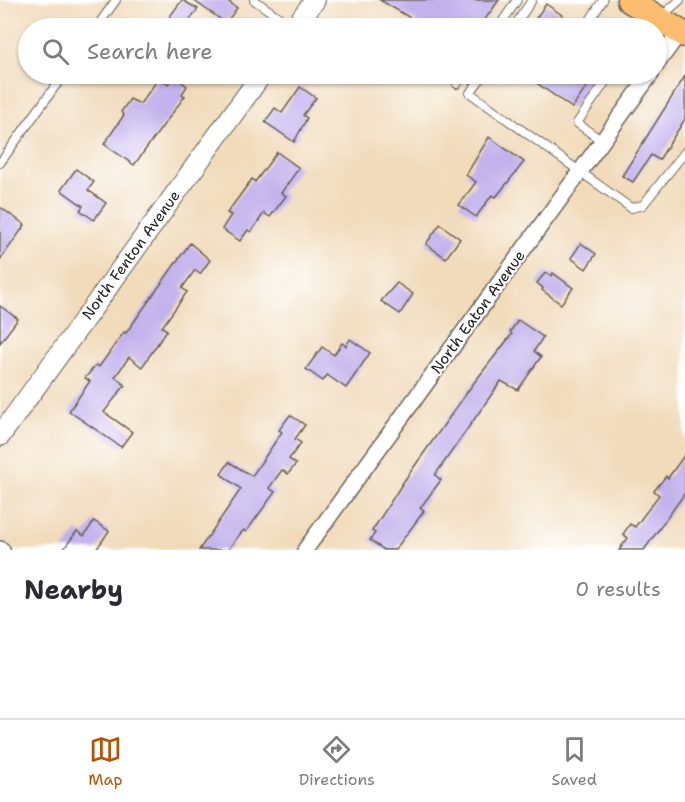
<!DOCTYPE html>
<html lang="en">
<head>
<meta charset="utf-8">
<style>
	:root { --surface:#fff; --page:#f7f7f7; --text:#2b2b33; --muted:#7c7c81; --line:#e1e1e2; --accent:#b45309 }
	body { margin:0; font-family:"Shantell Sans",sans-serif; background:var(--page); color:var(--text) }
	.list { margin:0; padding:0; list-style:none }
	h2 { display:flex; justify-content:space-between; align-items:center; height:78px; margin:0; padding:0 24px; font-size:26px }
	h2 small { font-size:20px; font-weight:400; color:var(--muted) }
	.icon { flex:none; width:33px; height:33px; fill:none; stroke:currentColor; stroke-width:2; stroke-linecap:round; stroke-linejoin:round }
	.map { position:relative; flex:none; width:685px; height:550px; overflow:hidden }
	.search { position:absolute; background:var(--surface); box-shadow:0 2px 4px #0004; left:18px; right:18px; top:18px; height:66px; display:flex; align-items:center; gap:15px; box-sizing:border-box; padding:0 21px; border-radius:33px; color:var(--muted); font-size:22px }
	.sheet { height:168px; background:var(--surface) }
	nav { display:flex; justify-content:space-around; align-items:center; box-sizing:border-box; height:84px; border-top:2px solid var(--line); background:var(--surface); font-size:16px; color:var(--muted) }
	nav a { display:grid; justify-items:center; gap:3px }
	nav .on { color:var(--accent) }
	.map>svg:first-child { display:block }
</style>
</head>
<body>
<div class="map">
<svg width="685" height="550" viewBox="0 0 685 550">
	<rect width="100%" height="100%" fill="#fff"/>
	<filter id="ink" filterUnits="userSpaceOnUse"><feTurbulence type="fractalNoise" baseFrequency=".0167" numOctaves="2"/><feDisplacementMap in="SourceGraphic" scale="12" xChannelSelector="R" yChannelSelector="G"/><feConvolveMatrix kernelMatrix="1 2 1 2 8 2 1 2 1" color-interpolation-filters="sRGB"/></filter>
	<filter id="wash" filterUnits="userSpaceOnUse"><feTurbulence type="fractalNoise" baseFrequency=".008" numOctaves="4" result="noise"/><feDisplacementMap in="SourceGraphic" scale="24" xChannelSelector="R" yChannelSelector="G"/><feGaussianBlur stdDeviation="1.35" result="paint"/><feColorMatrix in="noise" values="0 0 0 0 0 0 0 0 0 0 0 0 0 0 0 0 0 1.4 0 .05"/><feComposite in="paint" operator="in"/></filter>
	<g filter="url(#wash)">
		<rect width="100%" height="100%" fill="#f1dbbb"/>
		<g id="blocks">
			<g fill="#c1b1ec">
				<polygon points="182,0 198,9 183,28 168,19"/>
				<polygon points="193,0 226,0 237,8 226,23"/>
				<polygon points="380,0 499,0 479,28 412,28 417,22"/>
				<polygon points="546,4 569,20 564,28 529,28"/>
				<polygon points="524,74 596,74 572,108"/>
				<polygon points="174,76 187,86 182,94 185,96 134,165 104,144 124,115 121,112 130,99 140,104 159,78 168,84"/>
				<polygon points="685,76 685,119 659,160 651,155 633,182 622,176"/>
				<polygon points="300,87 316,98 303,115 307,118 294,142 265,122 275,108 282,113"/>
				<polygon points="489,137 524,162 496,197 492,195 476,217 459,205 476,182 466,175"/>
				<polygon points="277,152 299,168 281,193 286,196 270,217 264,213 251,232 248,230 240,241 222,229 231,215 227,213 252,179 255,182"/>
				<polygon points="76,169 94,182 88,190 106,203 94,220 80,210 83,206 61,190"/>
				<polygon points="0,207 25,225 0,260"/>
				<polygon points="440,224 460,239 446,258 426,244"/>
				<polygon points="190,243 210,260 200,274 195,270 182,288 187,292 162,327 167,330 142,367 129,357 115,377 125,385 104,412 132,432 121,447 69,411 90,381 85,378 96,365 99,367 124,332 126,333"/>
				<polygon points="581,243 596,254 586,269 571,258"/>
				<polygon points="546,272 552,276 553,273 573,288 561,304 542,290 543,288 537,283"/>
				<polygon points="397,283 413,294 400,314 381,301"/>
				<polygon points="0,306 18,319 0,343"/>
				<polygon points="518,320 543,337 534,351 541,357 518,390 501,381 435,475 441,480 420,508 424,511 395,550 384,550 370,540 375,533 372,531 404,481 473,384 512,334 510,332"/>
				<polygon points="350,339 370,353 346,388 327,375 323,381 306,369 322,347 334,355 342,343 346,346"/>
				<polygon points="290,415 305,425 295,439 301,443 289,459 296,464 288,474 282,470 269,488 275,492 246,532 244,530 239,535 228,550 199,550 241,489 221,474 229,462 252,476 282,432 279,430"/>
				<polygon points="685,454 685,493 644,550 619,550 628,538 623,534 630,524 635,527 659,495 654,491 666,476 668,478"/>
				<polygon points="94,521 109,531 96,550 63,550 77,531 84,536"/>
			</g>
		</g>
	</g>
	<g filter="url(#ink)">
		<use href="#blocks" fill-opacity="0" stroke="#675f54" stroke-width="1.5"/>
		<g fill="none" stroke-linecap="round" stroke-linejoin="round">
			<defs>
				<g id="service">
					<polyline points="254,0 293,27"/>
					<polyline points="661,17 680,0"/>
					<polyline points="96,28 116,0"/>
					<polyline points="498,28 517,0"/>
					<polyline points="513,28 532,0"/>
					<polyline points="585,28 603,0"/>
					<polyline points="484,74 470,93 631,208 643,205 685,152"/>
					<polyline points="457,84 465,74"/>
					<polyline points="602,141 577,123 611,74"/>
					<polyline points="0,163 64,74"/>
				</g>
				<g id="minor">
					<polyline points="656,65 680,32"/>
					<polyline points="0,549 2,550"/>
					<polyline points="305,550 651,74"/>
				</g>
				<g id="tertiary">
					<polyline points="294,28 315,0"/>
					<polyline points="0,436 262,74"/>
				</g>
				<polyline id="primary" points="629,0 685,35"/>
			</defs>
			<use href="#service" stroke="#675f54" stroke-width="10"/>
			<use href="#minor" stroke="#675f54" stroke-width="18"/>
			<use href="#tertiary" stroke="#675f54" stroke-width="22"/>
			<use href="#primary" stroke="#675f54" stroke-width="27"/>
			<use href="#service" stroke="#fff" stroke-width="8"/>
			<use href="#minor" stroke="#fff" stroke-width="15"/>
			<use href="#tertiary" stroke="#fff" stroke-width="20"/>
			<use href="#primary" stroke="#fcbd6f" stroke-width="24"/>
		</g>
	</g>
	<g text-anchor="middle" stroke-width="4.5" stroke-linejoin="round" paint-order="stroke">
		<g font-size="15" fill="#1c1c1c" stroke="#fff">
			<text transform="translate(131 255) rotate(-54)" y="5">North Fenton Avenue</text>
			<text transform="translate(478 312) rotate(-54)" y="5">North Eaton Avenue</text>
		</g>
	</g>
</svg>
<div class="search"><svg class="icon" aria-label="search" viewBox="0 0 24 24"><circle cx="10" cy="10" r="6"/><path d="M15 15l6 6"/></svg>Search here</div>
</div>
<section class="sheet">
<h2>Nearby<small>0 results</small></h2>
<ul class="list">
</ul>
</section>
<nav>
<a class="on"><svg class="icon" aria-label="map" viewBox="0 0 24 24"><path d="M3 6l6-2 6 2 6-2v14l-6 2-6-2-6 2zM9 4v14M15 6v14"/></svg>Map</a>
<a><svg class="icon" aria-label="directions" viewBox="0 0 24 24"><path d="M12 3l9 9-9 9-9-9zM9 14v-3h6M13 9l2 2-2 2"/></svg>Directions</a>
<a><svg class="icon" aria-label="saved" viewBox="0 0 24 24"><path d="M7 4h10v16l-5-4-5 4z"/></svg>Saved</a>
</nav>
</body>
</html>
